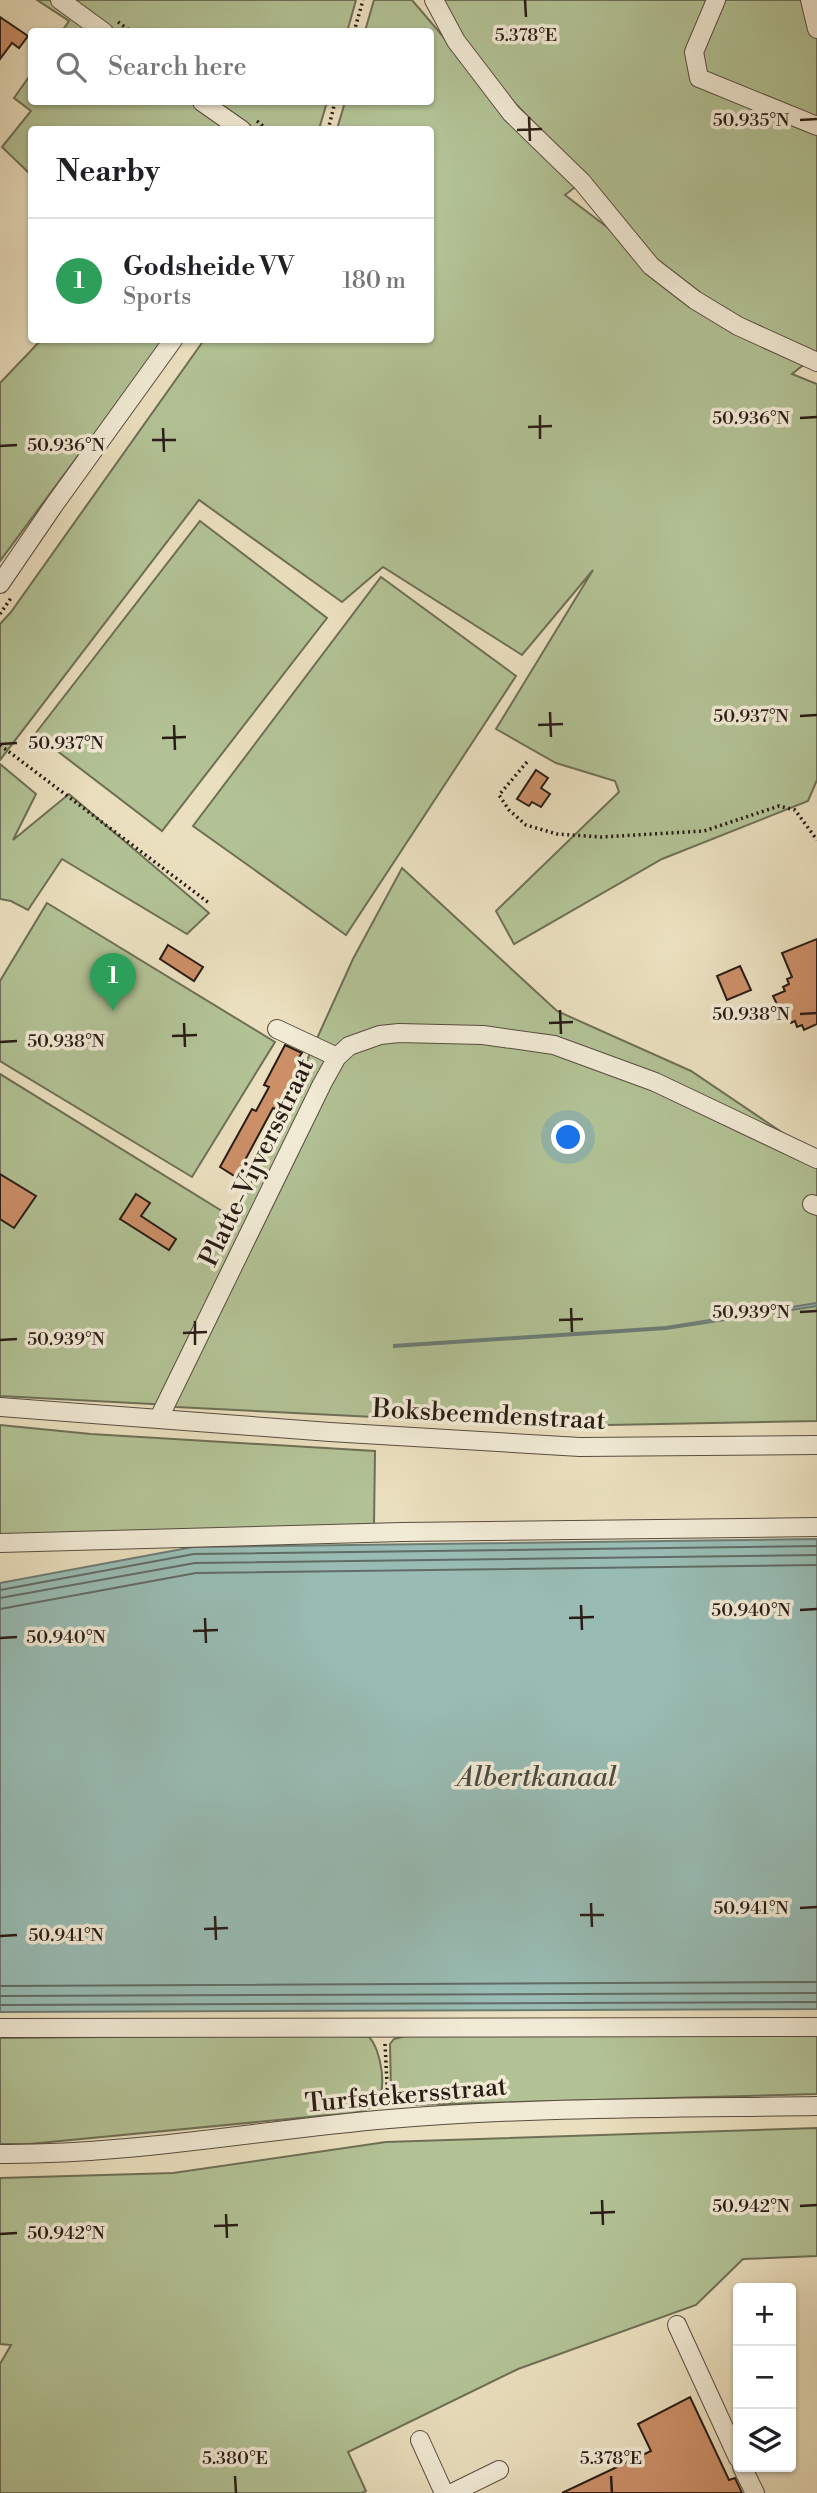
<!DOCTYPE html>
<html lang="en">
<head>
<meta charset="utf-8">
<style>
	:root { --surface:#fff; --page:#f6f6f6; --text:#202124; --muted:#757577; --line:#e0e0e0; --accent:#7c3aed }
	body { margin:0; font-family:"Libre Bodoni",serif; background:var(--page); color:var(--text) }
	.controls { position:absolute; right:21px; bottom:21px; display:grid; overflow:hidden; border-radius:7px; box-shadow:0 2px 5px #0004 }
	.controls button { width:63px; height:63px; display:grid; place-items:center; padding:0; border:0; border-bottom:2px solid var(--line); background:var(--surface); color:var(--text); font:35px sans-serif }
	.you { position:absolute; left:569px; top:1138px; width:24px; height:24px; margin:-18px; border:5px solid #fff; border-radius:50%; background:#1a73e8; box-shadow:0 0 0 10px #1a73e833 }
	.badge { display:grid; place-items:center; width:46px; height:46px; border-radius:50%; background:var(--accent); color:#fff; font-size:23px; font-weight:700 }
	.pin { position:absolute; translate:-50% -58px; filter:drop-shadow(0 2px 4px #0008) }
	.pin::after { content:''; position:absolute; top:37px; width:24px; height:21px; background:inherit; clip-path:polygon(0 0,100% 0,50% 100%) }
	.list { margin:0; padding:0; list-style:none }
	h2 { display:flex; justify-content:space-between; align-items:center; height:91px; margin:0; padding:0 28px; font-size:30px }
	h2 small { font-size:23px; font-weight:400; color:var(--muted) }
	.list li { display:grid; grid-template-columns:46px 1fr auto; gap:21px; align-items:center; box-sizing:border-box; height:126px; padding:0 28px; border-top:2px solid var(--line) }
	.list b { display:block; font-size:26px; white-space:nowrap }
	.list p { margin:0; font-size:23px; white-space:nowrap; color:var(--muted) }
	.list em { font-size:23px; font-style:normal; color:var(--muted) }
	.icon { flex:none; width:38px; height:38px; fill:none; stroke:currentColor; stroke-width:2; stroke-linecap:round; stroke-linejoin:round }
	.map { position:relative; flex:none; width:817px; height:2493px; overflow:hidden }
	.search { position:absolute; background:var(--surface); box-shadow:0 2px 5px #0004; left:28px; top:28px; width:406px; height:77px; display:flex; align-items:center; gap:18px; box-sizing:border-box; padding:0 24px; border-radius:7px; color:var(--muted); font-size:26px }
	.panel { position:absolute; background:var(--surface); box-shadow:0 2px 5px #0004; left:28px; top:126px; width:406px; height:217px; border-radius:7px }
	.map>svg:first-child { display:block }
</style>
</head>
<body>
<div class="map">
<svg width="817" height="2493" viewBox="0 0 817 2493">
	<rect width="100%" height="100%" fill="#eadfbe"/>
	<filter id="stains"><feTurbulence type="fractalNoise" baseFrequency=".00286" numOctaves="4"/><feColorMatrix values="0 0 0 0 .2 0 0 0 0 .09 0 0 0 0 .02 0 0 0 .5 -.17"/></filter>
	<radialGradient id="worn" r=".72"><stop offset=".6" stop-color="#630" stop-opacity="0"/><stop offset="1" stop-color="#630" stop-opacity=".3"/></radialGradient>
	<g fill="#b2c295" stroke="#6e6f56" stroke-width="2">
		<polygon points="37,0 356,0 347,32 62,31 69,21"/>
		<polygon points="374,0 412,0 504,108 579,184 565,195 620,237 591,182 509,97 459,38 440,0 817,0 817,354 792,374 817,384 817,780 808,801 662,859 514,944 496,911 619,792 615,781 556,763 496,729 593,570 522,655 383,567 342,602 199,500 0,760 0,624 11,612 204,340 430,340 430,130 337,129 345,102 430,102 430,32 365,31"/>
		<polygon points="31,74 32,102 327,102 319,129 32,130 31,175 2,147 31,111 14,98"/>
		<polygon points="41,340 164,340 0,561 0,383"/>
		<polygon points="200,521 327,618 162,831 35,734"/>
		<polygon points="381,577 516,676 346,935 193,826"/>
		<polygon points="0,764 36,794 13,840 69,794 209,913 187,934 62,859 28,910 11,901 0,899"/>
		<polygon points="402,868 557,1011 691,1071 817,1156 817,1421 556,1426 176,1407 152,1404 0,1396 0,1074 235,1219 353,959"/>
		<polygon points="47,903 275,1042 192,1177 0,1061 0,981"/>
		<polygon points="0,1425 91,1434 375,1451 374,1526 0,1536"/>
		<polygon points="817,2033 817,2094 410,2105 401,2104 391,2093 390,2044 394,2039 406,2036"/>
		<path d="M 313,2035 L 369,2037 C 381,2049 389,2093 374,2105 C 363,2114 344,2114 330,2115 L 29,2144 L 0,2144 L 0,2038 Z"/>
		<polygon points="817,2128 817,2256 743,2259 696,2305 518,2369 348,2452 366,2491 362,2493 0,2493 0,2364 11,2345 0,2344 0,2178 173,2173 386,2142"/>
	</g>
	<g fill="#98bcb4" stroke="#6c7c75" stroke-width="2">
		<polygon points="817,1303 817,1306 666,1329 394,1347 394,1345 666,1327"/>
		<polygon points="817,1539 817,2009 0,2012 0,1583 193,1547"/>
	</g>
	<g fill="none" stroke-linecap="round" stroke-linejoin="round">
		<g stroke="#606c65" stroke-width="2">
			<polyline points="0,1590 194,1554 817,1546"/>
			<polyline points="0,1598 195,1563 817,1555"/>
			<polyline points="0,1609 196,1573 817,1565"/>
			<polyline points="0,1986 817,1982"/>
			<polyline points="0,1996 817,1993"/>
			<polyline points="0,2005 817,2002"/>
		</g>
	</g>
	<g fill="#cc8f68" stroke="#291c16" stroke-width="2">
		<polygon points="0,17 28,36 19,48 12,43 0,59"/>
		<polygon points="536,770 548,778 541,788 550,794 541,807 532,802 529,806 517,799"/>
		<polygon points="817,939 817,1024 804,1030 802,1025 797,1027 795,1021 791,1023 788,1017 784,1019 773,996 785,991 783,987 789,984 787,979 792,977 782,953"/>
		<polygon points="168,945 203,967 194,981 160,959"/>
		<polygon points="740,966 751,990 727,1000 717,976"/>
		<polygon points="285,1045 302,1053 299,1057 307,1061 280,1111 273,1108 236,1177 220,1167 252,1109 256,1111 269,1087 264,1085"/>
		<polygon points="0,1174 36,1196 14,1228 0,1219"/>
		<polygon points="136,1194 150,1203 141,1216 176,1239 169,1250 120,1219"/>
		<polygon points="690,2397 729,2480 735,2478 742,2493 562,2493 651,2451 638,2424"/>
	</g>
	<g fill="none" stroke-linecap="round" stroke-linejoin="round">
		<defs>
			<g id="minor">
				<polyline points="60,0 104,32"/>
				<polyline points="434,0 456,41 511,113 582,182 651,266 695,300 738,326 817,362"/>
				<polyline points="716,0 694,52 699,78 817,126"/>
				<polyline points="810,0 817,29"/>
				<polyline points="202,102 242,130"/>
				<polyline points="0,584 54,505 173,340"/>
				<polyline points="277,1029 337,1057"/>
				<polyline points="812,1204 817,1206"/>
				<polyline points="0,1407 330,1432 580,1447 817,1445"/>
				<polyline points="159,1418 322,1084 337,1057 349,1046 380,1035 399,1033 483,1035 554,1045 655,1082 817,1159"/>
				<polyline points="0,1543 402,1532 817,1527"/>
				<polyline points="0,2028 817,2027"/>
				<path d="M 0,2154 C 130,2155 260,2130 389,2119 C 531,2107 674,2108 817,2106"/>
				<polyline points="677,2325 738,2458"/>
				<polyline points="420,2440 444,2493"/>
				<polyline points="742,2467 755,2493"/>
				<polyline points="452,2493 499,2470"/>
			</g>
		</defs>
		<use href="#minor" stroke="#594d40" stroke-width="20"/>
		<g stroke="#291c16" stroke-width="3.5" stroke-dasharray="2 3.5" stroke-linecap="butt">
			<polyline points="118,22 132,32"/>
			<polyline points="354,32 363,0"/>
			<polyline points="257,121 268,130"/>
			<polyline points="328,130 335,102"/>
			<polyline points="0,614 11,598"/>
			<polyline points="0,745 209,903"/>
			<polyline points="527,762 499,795 509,810 526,825 557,834 601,837 704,831 779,806 795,810 817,840"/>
			<polyline points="385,2044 388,2103"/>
		</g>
		<use href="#minor" stroke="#f1ead5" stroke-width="18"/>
	</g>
	<path fill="none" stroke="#291c16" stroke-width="2.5" d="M 525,0 L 526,17M 529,117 L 530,141M 800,120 L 817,119M 517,130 L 542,129M 540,415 L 540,439M 800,418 L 817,417M 528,427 L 552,426M 163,428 L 164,452M 152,440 L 176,440M 0,446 L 17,445M 550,712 L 551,737M 800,716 L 817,715M 174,725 L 175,750M 538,725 L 563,724M 162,738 L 186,737M 0,744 L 17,743M 560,1010 L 561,1034M 800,1014 L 817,1013M 184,1023 L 185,1047M 549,1023 L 573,1022M 172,1036 L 197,1035M 0,1042 L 17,1041M 571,1308 L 572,1332M 800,1312 L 817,1311M 559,1320 L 583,1319M 195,1321 L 195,1345M 183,1333 L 207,1332M 0,1340 L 17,1339M 581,1605 L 582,1630M 800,1610 L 817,1609M 205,1618 L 206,1643M 569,1618 L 594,1617M 193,1631 L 218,1630M 0,1638 L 17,1637M 591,1903 L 592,1927M 800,1908 L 817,1907M 580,1915 L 604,1915M 215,1916 L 216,1940M 204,1929 L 228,1928M 0,1936 L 17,1935M 602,2200 L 603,2225M 800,2206 L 817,2205M 590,2213 L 615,2212M 226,2214 L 227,2238M 214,2226 L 238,2225M 0,2234 L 17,2233M 235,2476 L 236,2493M 611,2476 L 612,2493"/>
	<g text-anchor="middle" stroke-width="7" stroke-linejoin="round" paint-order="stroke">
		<g font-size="26" fill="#291c16" stroke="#f1ead5">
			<text transform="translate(256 1162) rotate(-64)" y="9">Platte-Vijversstraat</text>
			<text transform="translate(489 1414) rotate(3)" y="9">Boksbeemdenstraat</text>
			<text transform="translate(406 2094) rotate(-5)" y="9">Turfstekersstraat</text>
		</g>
		<g font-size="28" font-style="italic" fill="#4a4c45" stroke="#f1ead5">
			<text x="537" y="1786">Albertkanaal</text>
		</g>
	</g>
	<g font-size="18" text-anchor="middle" fill="#291c16" stroke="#f1ead5" stroke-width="7" stroke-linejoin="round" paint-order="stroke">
		<text x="526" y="41">5.378°E</text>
		<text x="751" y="126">50.935°N</text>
		<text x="751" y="424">50.936°N</text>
		<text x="66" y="451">50.936°N</text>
		<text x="751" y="722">50.937°N</text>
		<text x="66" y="749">50.937°N</text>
		<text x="751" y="1020">50.938°N</text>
		<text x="66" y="1047">50.938°N</text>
		<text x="751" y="1318">50.939°N</text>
		<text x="66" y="1345">50.939°N</text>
		<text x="751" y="1616">50.940°N</text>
		<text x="66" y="1643">50.940°N</text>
		<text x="751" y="1914">50.941°N</text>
		<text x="66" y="1941">50.941°N</text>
		<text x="751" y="2212">50.942°N</text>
		<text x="66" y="2239">50.942°N</text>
		<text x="235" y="2464">5.380°E</text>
		<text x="611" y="2464">5.378°E</text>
	</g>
	<rect width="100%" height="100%" filter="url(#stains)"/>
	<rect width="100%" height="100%" fill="url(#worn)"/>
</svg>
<div class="controls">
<button>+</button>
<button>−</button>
<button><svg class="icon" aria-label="layers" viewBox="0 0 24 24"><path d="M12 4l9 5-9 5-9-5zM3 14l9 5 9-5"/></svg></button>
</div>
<div class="you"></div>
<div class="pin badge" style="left:113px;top:1011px;background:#2e9e5b">1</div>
<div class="search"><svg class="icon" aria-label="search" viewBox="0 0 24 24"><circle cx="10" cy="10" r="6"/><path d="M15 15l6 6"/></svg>Search here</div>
<section class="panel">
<h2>Nearby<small></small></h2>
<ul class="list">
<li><span class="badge" style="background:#2e9e5b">1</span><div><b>Godsheide VV</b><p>Sports</p></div><em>180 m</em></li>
</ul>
</section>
</div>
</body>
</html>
